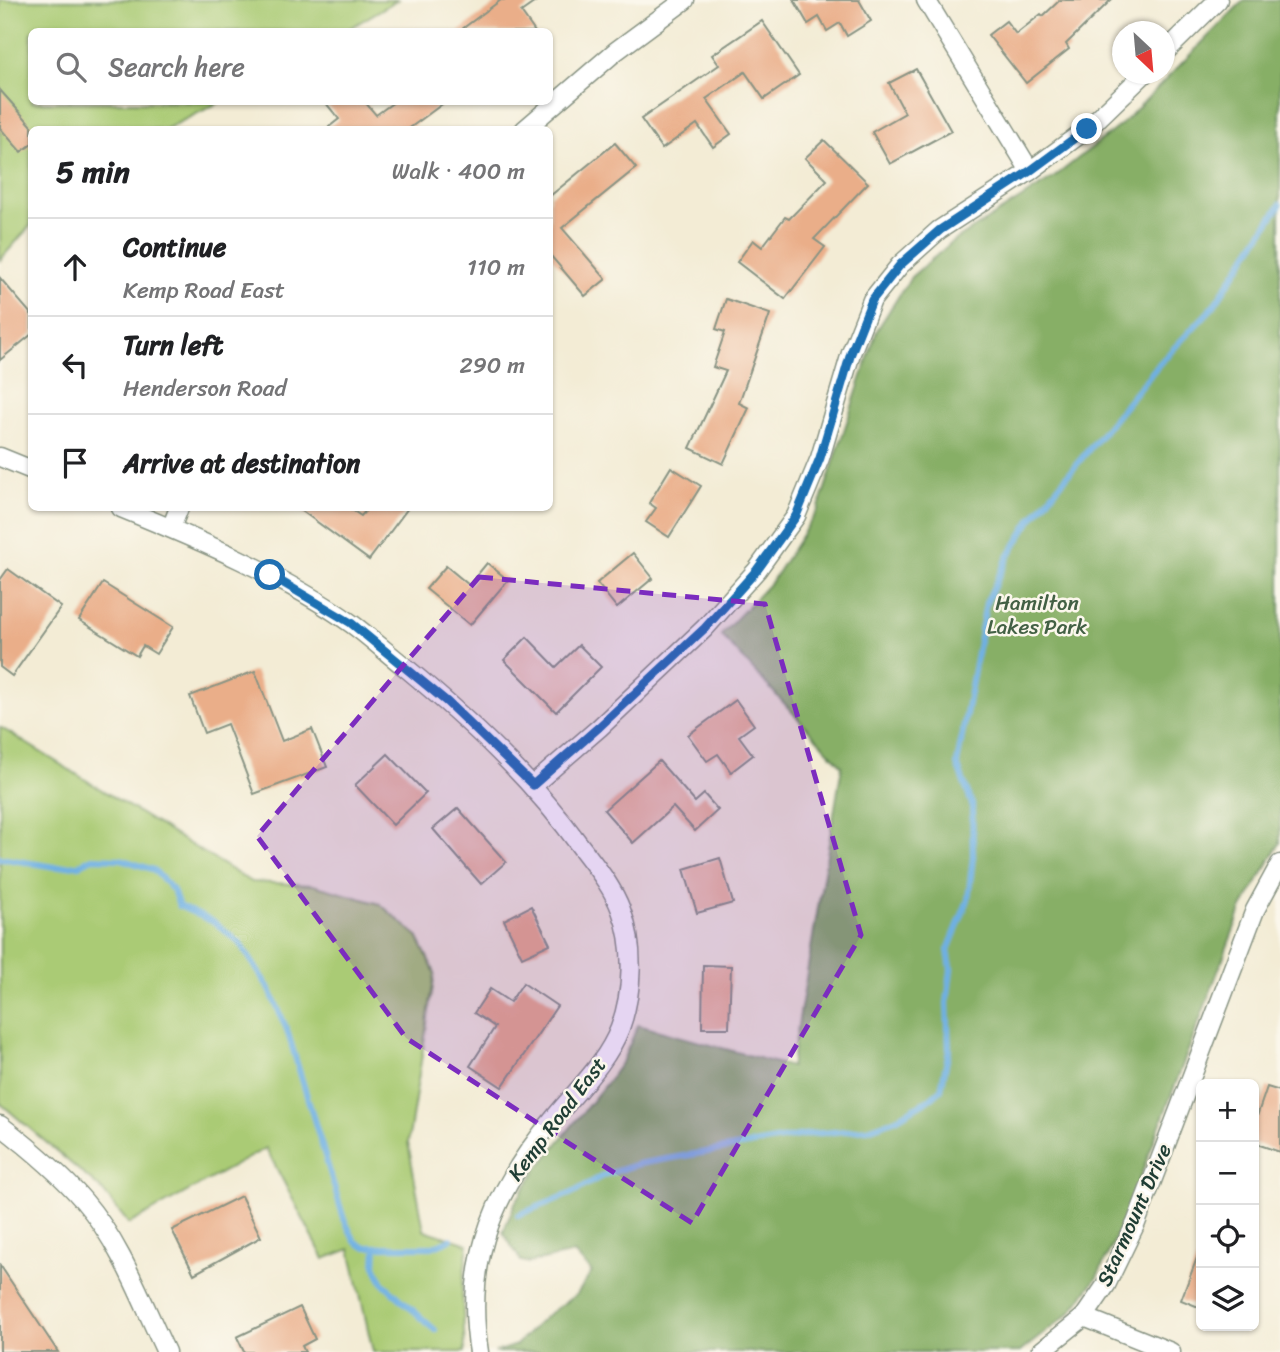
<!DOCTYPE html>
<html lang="en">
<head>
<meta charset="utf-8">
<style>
	:root { --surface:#fff; --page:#f6f6f6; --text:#202124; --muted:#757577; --line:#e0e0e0 }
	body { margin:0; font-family:Sriracha,sans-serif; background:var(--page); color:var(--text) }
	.controls { position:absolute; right:21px; bottom:21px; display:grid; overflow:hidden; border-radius:10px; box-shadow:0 2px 5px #0004 }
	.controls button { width:63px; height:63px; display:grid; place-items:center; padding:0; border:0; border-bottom:2px solid var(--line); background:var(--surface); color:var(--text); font:35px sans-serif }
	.compass { position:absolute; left:1112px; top:21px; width:63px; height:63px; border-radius:50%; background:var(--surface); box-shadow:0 2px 5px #0004; rotate:154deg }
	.stop { position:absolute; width:21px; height:21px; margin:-16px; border:5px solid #1f6fb2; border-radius:50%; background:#fff }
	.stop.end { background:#1f6fb2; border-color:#fff; box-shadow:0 2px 7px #0008 }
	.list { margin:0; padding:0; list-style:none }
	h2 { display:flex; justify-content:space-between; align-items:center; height:91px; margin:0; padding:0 28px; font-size:30px }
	h2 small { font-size:23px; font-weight:400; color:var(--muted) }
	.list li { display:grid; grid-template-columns:46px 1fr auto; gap:21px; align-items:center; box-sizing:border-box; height:98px; padding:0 28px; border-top:2px solid var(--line) }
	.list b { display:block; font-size:26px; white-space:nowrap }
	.list p { margin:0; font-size:23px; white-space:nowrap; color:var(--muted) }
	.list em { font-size:23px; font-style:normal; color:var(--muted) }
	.icon { flex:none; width:38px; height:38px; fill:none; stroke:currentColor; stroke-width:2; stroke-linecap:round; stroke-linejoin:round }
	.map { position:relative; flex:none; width:1280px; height:1352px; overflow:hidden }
	.search { position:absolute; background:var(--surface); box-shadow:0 2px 5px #0004; left:28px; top:28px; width:525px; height:77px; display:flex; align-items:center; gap:18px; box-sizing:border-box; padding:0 24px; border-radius:10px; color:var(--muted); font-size:26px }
	.panel { position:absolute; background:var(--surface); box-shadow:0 2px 5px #0004; left:28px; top:126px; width:525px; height:385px; border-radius:10px }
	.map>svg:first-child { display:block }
</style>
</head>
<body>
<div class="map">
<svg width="1280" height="1352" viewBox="0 0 1280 1352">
	<rect width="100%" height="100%" fill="#fbf7ec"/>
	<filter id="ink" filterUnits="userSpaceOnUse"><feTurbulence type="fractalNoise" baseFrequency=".0143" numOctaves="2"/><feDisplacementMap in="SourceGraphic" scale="14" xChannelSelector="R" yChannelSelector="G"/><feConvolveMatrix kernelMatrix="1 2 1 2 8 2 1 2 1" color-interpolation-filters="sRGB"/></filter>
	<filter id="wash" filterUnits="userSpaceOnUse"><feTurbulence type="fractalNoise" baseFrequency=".00686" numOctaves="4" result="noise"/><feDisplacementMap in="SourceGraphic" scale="28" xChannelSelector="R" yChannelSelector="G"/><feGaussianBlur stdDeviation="1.57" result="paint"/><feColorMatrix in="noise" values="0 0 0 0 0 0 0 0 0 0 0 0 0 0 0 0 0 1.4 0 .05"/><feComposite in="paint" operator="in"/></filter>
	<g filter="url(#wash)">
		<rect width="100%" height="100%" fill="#f3ecd5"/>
		<g fill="#aacb74" stroke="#648454" stroke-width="2">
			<polygon points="0,0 397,0 345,31 32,32 32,102 220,102 166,129 32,130 31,225 0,260"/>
			<polygon points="0,727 251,882 313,885 380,904 417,936 435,973 408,1143 424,1230 468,1244 462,1289 465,1352 373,1352 350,1249 324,1259 266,1148 129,1224 101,1189 0,1103"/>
		</g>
		<polygon fill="#87af66" stroke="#53764d" stroke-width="2" points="1244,0 1280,0 1280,843 1242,908 1124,1220 1097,1277 1070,1313 1020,1352 495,1352 516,1345 547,1315 577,1294 592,1272 574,1253 529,1263 521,1261 503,1232 515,1203 537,1169 609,1080 623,1060 638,1025 791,1067 842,766 721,635 772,581 818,510 877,330 911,277 951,243 1053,178 1123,123"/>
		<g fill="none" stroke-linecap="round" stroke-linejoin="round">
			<g stroke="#6eb0e3" stroke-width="6">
				<polyline points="0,858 56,867 79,865 92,858 121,859 154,870 173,890 179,906 214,922 240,943 270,990 287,1030 344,1219 355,1241 364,1247 432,1247 451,1239"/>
				<polyline points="518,1215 572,1193 604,1175 638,1164 810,1134 868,1129 896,1119 931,1098 941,1089 949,1050 947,1003 951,969 948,950 968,900 973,857 972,804 957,764 986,603 1008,557 1031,520 1159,364 1213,307 1280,205"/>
				<polyline points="376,1247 375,1266 383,1283 435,1330"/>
			</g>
		</g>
		<g id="blocks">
			<g fill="#eaae89">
				<polygon points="501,0 538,0 521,12 535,32 458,32"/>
				<polygon points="794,0 859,0 871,21 847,36 840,23 827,31 819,17 808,24"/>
				<polygon points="1060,0 1111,0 1066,44 1069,49 1026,83 988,35 1006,21 1016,34 1041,14 1043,16"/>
				<polygon points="762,21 799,75 764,99 745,72 706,99 731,134 713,147 697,124 662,149 641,119 719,65 712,55"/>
				<polygon points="916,69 951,131 890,164 872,132 905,113 889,83"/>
				<polygon points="0,90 32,126 32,144 21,152 0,128"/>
				<polygon points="325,102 365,102 376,115 394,102 445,102 407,130 325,130 339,119"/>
				<polygon points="824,140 868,183 814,239 825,247 785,299 737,262 753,240 762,247 785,217 789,219 827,180 805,158"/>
				<polygon points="615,143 636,168 562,228 606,279 585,296 550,255 550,196"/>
				<polygon points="0,278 32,315 32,334 0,360"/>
				<polygon points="726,299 770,314 739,403 749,408 723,464 690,448 726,371 713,367 725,332 716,329"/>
				<polygon points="671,467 701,486 669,537 646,522 656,508 649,503"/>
				<polygon points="298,508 349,508 361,516 368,508 408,508 369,560"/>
				<polygon points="633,553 653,578 617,608 597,583"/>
				<polygon points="487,563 508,580 470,625 426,589 446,566 469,585"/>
				<polygon points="8,569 61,607 12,676 0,667 0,580"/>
				<polygon points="103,583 173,627 156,654 143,646 137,656 79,620"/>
				<polygon points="527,637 556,667 579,645 601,667 556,712 504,660"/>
				<polygon points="255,671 282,741 312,729 327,767 254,794 227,724 204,733 190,696"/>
				<polygon points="736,700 754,725 739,736 753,755 731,772 718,754 707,761 688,735"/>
				<polygon points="388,754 426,793 393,825 355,785"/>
				<polygon points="659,761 695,802 704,794 718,810 695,831 673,807 633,843 604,810"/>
				<polygon points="458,808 506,862 481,884 433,829"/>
				<polygon points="720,858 733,903 697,913 684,869"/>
				<polygon points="531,906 550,944 522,957 504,920"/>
				<polygon points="703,965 731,966 729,1028 702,1028"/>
				<polygon points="523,983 557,1006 502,1087 470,1066 495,1027 474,1013 490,989 510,1002"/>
				<polygon points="1267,1087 1280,1091 1280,1152 1254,1143 1254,1125"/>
				<polygon points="241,1196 261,1237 194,1274 172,1230"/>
				<polygon points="1200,1250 1201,1250 1201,1308 1181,1300"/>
				<polygon points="0,1265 58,1352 0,1352"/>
				<polygon points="300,1307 315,1339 302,1346 305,1352 244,1352 237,1337"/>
			</g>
		</g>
	</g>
	<g filter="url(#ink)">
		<use href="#blocks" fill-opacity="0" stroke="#899484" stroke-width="2"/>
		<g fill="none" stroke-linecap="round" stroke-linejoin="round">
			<defs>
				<g id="minor">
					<polyline points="926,0 1030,171"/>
					<polyline points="1164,53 1218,0"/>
					<polyline points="524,130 616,51 685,0"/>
					<polyline points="0,457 32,470"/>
					<path d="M 121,508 C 197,539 285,576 352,624 C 370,637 387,653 405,667 C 470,721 531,778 581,847 C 596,867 612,886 621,910 C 635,946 633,992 620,1028 C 607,1062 579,1088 556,1116 C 497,1186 463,1258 479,1352"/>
					<polyline points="171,528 179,508"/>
					<polyline points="533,785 599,728 705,628 757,570 796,516 820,458 851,353 872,300 900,265 939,230 1030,171 1087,129 1144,74"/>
					<path d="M 0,1125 C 30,1148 59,1172 84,1201 C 121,1244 142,1302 166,1352"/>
					<polyline points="1084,1317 1171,1352"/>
					<polyline points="1040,1352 1084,1317 1106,1285 1136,1223 1255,910 1280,864"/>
				</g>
			</defs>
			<use href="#minor" stroke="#899484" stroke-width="21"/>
			<use href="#minor" stroke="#fff" stroke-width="18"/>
		</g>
	</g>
	<g fill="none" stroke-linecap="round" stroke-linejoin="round" filter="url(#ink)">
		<polyline stroke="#1f6fb2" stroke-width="9" points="270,575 351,623 447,702 533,785 599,727 705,628 757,570 796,516 820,458 851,353 872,300 900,265 940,230 1030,171 1087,129"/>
	</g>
	<path fill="#7b2cbf" fill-opacity="0.2" stroke="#7b2cbf" stroke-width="5" stroke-dasharray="14 9" stroke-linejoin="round" d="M 479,577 L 765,604 L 861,935 L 692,1223 L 406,1038 L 257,836 Z"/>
	<g text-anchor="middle" stroke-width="5" stroke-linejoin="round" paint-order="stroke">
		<g font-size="21" fill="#426044" stroke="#fbf7ec">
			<text x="1037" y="610">Hamilton<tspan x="1037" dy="24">Lakes Park</tspan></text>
		</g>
		<g font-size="21" fill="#1f3d34" stroke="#fbf7ec">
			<text transform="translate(557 1119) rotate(-53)" y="7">Kemp Road East</text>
			<text transform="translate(1134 1215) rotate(-66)" y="7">Starmount Drive</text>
		</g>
	</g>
</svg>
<div class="controls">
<button>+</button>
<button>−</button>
<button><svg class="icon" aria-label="locate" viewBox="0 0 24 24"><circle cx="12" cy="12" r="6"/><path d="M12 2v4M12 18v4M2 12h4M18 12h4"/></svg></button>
<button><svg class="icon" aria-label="layers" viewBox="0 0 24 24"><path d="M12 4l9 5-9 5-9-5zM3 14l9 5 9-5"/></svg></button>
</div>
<svg class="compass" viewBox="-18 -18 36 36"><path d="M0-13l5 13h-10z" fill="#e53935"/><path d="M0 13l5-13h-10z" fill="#757577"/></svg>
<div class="stop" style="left:270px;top:575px"></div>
<div class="stop end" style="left:1087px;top:129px"></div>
<div class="search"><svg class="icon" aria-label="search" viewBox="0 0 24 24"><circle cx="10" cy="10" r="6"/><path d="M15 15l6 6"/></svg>Search here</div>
<section class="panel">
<h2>5 min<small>Walk · 400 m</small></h2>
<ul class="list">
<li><svg class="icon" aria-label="ahead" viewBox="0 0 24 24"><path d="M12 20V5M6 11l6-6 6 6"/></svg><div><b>Continue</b><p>Kemp Road East</p></div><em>110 m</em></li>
<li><svg class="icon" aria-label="left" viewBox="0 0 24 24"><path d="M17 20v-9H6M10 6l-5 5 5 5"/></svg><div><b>Turn left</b><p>Henderson Road</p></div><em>290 m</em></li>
<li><svg class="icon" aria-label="arrive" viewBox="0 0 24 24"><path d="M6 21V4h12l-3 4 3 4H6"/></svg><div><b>Arrive at destination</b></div></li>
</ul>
</section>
</div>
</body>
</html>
